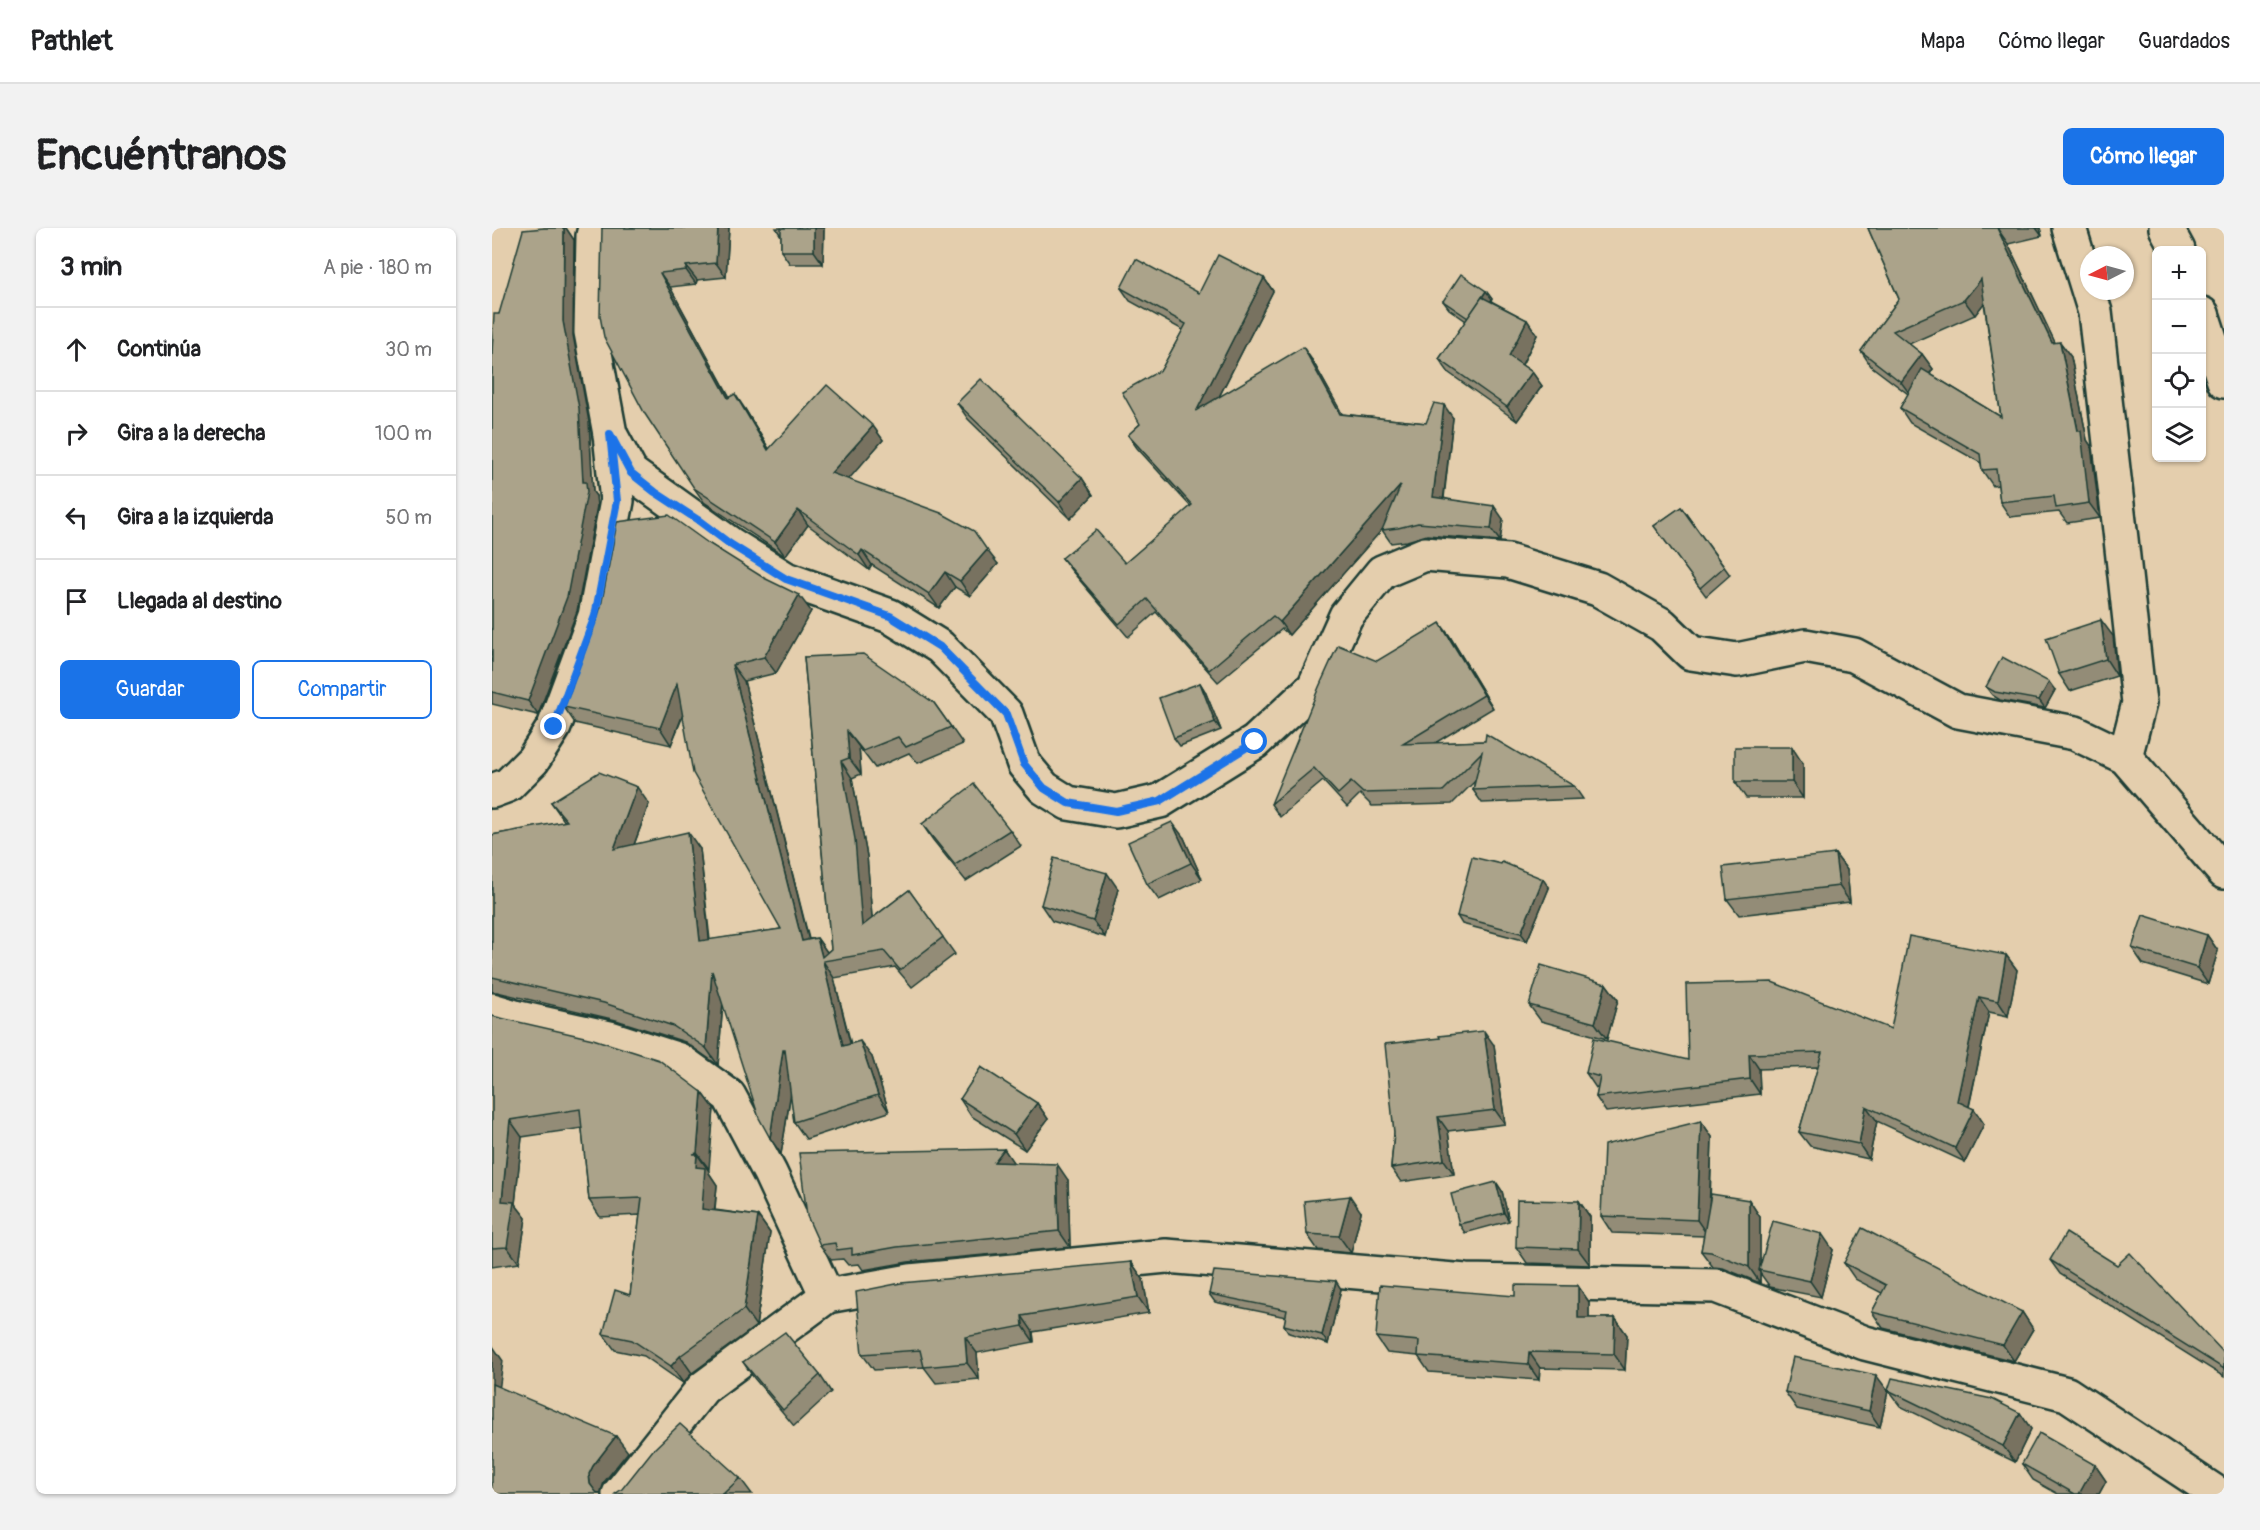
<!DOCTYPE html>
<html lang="es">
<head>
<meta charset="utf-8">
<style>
	:root { --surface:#fff; --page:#f2f2f2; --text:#202124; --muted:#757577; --line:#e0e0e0; --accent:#1a73e8 }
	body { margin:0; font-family:Pangolin,sans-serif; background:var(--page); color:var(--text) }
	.controls { position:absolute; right:18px; top:18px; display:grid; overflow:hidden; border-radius:9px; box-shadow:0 2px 4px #0004 }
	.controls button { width:54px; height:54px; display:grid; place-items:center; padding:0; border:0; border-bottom:2px solid var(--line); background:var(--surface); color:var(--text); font:30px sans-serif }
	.compass { position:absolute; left:1588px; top:18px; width:54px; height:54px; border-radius:50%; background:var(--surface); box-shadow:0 2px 4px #0004; rotate:264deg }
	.stop { position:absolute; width:18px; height:18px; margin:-14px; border:4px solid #1a73e8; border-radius:50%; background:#fff }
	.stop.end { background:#1a73e8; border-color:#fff; box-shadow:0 2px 6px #0008 }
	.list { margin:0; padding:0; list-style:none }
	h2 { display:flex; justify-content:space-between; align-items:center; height:78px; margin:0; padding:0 24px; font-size:26px }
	h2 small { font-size:20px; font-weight:400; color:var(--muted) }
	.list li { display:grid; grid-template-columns:39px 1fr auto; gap:18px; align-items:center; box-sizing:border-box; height:84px; padding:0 24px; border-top:2px solid var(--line) }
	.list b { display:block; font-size:22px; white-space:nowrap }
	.list em { font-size:20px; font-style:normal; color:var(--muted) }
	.actions { display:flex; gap:12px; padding:18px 24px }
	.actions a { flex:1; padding:14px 0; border:2px solid var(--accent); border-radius:9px; text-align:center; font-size:21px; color:var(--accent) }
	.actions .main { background:var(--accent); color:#fff }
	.icon { flex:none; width:33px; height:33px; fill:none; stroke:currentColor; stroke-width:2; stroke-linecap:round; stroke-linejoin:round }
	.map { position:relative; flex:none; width:1732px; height:1266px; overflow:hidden; border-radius:9px }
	header { display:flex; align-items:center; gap:36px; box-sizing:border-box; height:84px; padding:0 30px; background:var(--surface); border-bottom:2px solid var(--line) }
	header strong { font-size:28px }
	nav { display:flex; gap:33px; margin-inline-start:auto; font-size:21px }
	.intro { display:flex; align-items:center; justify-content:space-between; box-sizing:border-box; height:144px; padding:0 36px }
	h1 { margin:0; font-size:42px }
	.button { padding:15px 27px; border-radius:9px; background:var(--accent); color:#fff; font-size:21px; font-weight:700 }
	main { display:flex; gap:36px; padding:0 36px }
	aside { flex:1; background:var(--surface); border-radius:9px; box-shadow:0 2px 4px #0004 }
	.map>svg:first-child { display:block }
</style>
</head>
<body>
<header>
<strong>Pathlet</strong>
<nav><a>Mapa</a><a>Cómo llegar</a><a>Guardados</a></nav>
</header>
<div class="intro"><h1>Encuéntranos</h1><a class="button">Cómo llegar</a></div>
<main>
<aside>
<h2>3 min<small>A pie · 180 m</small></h2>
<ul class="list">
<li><svg class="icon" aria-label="ahead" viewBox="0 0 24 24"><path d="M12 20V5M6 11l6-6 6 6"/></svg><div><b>Continúa</b></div><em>30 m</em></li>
<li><svg class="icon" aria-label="right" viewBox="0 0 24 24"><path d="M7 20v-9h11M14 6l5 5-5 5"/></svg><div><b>Gira a la derecha</b></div><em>100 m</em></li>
<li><svg class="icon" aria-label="left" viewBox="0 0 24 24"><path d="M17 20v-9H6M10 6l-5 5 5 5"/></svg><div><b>Gira a la izquierda</b></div><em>50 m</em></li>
<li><svg class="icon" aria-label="arrive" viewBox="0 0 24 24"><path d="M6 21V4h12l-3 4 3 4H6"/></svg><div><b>Llegada al destino</b></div></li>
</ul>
<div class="actions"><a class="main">Guardar</a><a>Compartir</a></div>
</aside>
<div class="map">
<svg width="1732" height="1266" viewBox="0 0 1732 1266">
	<rect width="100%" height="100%" fill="#e4cead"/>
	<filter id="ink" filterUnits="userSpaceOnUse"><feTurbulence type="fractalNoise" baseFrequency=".0167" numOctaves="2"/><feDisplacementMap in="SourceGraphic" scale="12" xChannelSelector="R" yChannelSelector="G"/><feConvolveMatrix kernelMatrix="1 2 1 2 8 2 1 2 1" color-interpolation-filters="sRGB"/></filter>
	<g filter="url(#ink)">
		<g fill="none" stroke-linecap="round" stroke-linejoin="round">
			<defs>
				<g id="minor">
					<polyline points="1577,0 1603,84 1629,311 1647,475 1633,529"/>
					<polyline points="1674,0 1686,22"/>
					<polyline points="1710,86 1732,153"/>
					<polyline points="118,206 139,245 238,316 294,351 398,388 448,419 514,486 532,536 552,560 576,575 624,583 668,573 763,514 822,459 854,388 890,344 933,326 1016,333 1106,361 1170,397 1199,425 1245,432 1313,418 1362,427 1466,483 1583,505 1633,529 1732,644"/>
					<polyline points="0,563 16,557 41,532 62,499 103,388 125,273 118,206 99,104 101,8 103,0"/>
					<polyline points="0,782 23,789 118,810 187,832 237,868 278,945 335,1068"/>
					<polyline points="127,1266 211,1160 335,1068 418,1053 674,1028 974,1053 1224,1058 1373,1115 1575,1166 1726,1266"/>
				</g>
			</defs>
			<use href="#minor" stroke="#1f3d34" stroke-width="38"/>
			<use href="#minor" stroke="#e4cead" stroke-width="33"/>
		</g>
		<g fill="#938c77" stroke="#1f3d34" stroke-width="1.5" fill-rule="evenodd">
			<polygon points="52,0 74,0 82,12 81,107 97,194 101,264 104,268 105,278 85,383 46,487 0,476 0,125 7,86"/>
			<polygon points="110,0 237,0 234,49 205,52 204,56 178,59 238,169 253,181 277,221 381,198 391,212 356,251 506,336 478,368 463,359 447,380 380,337 377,342 316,297 293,328 212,274 202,260"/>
			<polygon points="284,0 332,0 331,36 298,36 289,23 289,8"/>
			<path d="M 1376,0 L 1548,0 L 1550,8 L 1516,16 L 1563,115 L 1568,114 L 1579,129 L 1595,212 L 1599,218 L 1608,290 L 1575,295 L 1567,284 L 1518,289 L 1508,274 L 1506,257 L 1501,258 L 1490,242 L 1489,235 L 1418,195 L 1408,180 L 1416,166 L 1379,138 L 1369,123 L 1407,71 ZM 1492,75 L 1509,189 L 1438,146 L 1441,141 L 1430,126 L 1417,116 L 1483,87 Z"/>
			<polygon points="772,50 781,63 727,169 820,132 850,186 934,195 961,190 952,270 1011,291 1008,313 935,307 915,313 899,315 890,302 892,299 797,407 790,401 726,454 664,384 636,409 579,342 570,330 633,335 699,279 645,220 636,207 648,196 669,142 691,102 638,73 629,60 707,65"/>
			<polygon points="994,63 1000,71 999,73 1035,92 1045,107 1030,137 1040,144 1050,158 1025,193 957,145 947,131 974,93 957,81 951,73"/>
			<polygon points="465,175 590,250 601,267 578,291 476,191"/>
			<polygon points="1189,279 1238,347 1214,368 1162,298"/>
			<polygon points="216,315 319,383 284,445 252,453 317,711 325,710 335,724 339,721 312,429 442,475 471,516 426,535 417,525 383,540 367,519 369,546 360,550 375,628 380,690 417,662 463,726 420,759 403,739 342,750 359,816 380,829 397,884 314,911 302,894 299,865 289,926 278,910 231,775 226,837 193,814 124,792 5,764 0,764 0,607 73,594 59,574 157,576 142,617 208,621 218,712 289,701 191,488 179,517 83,495 72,479"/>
			<polygon points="957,407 1001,480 943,515 993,513 1082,558 1091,571 990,575 981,562 983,553 960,576 880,578 868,566 855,579 831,553 788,589 779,576"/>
			<polygon points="1621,408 1625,448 1578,463 1567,446"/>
			<polygon points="708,455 713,463 729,502 688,518 682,510"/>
			<polygon points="1494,459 1563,462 1553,480 1508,472 1500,467"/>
			<polygon points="1311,536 1311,570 1254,570 1243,554"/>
			<polygon points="430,596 518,602 529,618 474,653 441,612"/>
			<polygon points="692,610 710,651 667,672 655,656"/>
			<polygon points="1343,626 1355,642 1358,674 1247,687 1235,671"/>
			<polygon points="1057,660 1035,713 970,696 965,688"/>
			<polygon points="626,661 613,709 560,693 549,677"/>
			<polygon points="1715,707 1726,723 1716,756 1651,736 1640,720"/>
			<polygon points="1514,727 1525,742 1516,788 1497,784 1477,879 1482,881 1492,896 1473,934 1385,893 1377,931 1318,918 1307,904 1326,839 1267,841 1268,866 1114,884 1104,869 1106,861 1104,860 1094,845 1196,832 1399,801"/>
			<polygon points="1114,756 1126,772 1115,811 1049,793 1037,777"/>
			<polygon points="0,788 210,864 222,880 216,942 217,945 225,957 223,982 266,988 278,1005 264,1098 200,1145 191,1155 152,1128 123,1122 111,1106 138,1067 148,987 108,989 97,972 90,900 30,909 23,976 34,990 27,1035 0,1039"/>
			<polygon points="1002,817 1013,896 956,903 962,946 909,954 899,940 902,905"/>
			<polygon points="468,871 545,875 556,891 533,922 479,888"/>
			<polygon points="1209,893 1220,909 1218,976 1257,972 1268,989 1268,1037 1341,1022 1329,1069 1278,1059 1268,1045 1268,1055 1231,1040 1221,1039 1209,1023 1212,1008 1120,1005 1109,988"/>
			<polygon points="512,921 521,935 576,952 578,1019 416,1034 371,1042 367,1036 356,1037 351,1031 339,1032 328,1017"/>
			<polygon points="1004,954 1010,963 1017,993 973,1005 967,996"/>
			<polygon points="1087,973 1098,989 1098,1037 1035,1035 1024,1019"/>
			<polygon points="869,984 859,1025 826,1022 815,1006"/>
			<polygon points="1558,1032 1732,1125 1732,1149 1568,1046"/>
			<polygon points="639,1034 651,1051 657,1085 541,1104 542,1114 485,1125 487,1151 444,1155 432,1139 382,1142 370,1126"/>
			<polygon points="1352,1035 1530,1084 1541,1101 1522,1133 1391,1100 1380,1084 1390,1065 1363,1051"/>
			<polygon points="1086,1058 1097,1074 1097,1090 1123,1090 1135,1107 1133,1142 1048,1140 1047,1152 937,1144 926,1128 895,1125 884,1109 1023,1068"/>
			<polygon points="849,1061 836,1116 797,1105 792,1097 794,1089 723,1074 717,1066"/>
			<polygon points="251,1134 328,1147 339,1164 302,1198 262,1150"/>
			<polygon points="1396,1162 1528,1185 1539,1201 1523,1234 1408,1178"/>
			<polygon points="1396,1163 1388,1199 1305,1181 1293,1164"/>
			<polygon points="1530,1236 1603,1237 1614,1253 1607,1266 1566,1266 1541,1252"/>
			<polygon points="248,1250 260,1266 123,1266"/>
		</g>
		<g fill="#787261" stroke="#1f3d34" stroke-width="1.5">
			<polygon points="72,0 74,0 82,12 81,107 97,194 101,264 104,268 105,278 85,383 46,487 36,473 91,254 71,93"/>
			<polygon points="226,0 237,0 234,49 224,35"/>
			<polygon points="322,0 332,0 331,36 322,23"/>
			<polygon points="1505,0 1516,16 1571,131 1560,115"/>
			<polygon points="1544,0 1548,0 1550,8"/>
			<polygon points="194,38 205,52 204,56 194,42"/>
			<polygon points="168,45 178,59 246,185 236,170"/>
			<polygon points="772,50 781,63 714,194 705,182"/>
			<polygon points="1489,51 1499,66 1483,87 1472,72"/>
			<polygon points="994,63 1000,71 983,99 977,91"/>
			<polygon points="1035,92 1045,107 1027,142 1017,128"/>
			<polygon points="1568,114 1579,129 1595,212 1599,218 1608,290 1597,275 1586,203"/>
			<polygon points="811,119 820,132 857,198 848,186"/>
			<polygon points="1430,126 1441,141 1420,169 1409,154"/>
			<polygon points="1040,144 1050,158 1025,193 1015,179"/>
			<polygon points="243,166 253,181 286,236 276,222"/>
			<polygon points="952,177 961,190 950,282 941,269"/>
			<polygon points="381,198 391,212 349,260 339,245"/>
			<polygon points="590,250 601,267 578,291 567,274"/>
			<polygon points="909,257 918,270 797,407 788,394"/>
			<polygon points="1002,278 1011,291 1008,313 999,301"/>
			<polygon points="306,282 316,297 293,328 283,314"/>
			<polygon points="370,322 380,337 377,342 367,327"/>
			<polygon points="495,322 506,336 478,368 468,353"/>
			<polygon points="453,344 463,359 447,380 437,366"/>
			<polygon points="307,367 319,383 284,445 272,429"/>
			<polygon points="1609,392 1621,408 1625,448 1614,431"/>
			<polygon points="948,395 957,407 1001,480 992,467"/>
			<polygon points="240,437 252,453 321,729 310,713"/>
			<polygon points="1557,454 1563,462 1553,480 1547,472"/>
			<polygon points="708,455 713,463 729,502 723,494"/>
			<polygon points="185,456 196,473 179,517 168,500"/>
			<polygon points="355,503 367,519 369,546 357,530"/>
			<polygon points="1300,519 1311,536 1311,570 1300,554"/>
			<polygon points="349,533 360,550 375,628 382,714 370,698"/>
			<polygon points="145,559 157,576 134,638 122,621"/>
			<polygon points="680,594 692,610 710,651 699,635"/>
			<polygon points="196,604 208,621 219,730 208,713"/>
			<polygon points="1343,626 1355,642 1358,674 1347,658"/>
			<polygon points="615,645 626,661 613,709 601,693"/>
			<polygon points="1051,651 1057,660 1035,713 1029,705"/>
			<polygon points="1715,707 1726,723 1716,756 1705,740"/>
			<polygon points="325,710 337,727 330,729"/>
			<polygon points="1514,727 1525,742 1516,788 1506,773"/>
			<polygon points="331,733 342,750 363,835 351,818"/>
			<polygon points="220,743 232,760 226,837 214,820"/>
			<polygon points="1114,756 1126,772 1115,811 1103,795"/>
			<polygon points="1487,769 1497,784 1475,887 1465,873"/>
			<polygon points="992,803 1002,817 1013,896 1003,882"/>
			<polygon points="368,813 380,829 397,884 386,867"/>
			<polygon points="291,822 303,838 289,926 278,910"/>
			<polygon points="1257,826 1267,841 1268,866 1258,851"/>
			<polygon points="210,864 222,880 217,941 205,925"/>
			<polygon points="545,875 556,891 533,922 522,906"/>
			<polygon points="1374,878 1385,893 1377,931 1367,916"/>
			<polygon points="1482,881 1492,896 1473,934 1463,920"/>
			<polygon points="946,889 956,903 962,946 952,932"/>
			<polygon points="18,892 30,909 23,976 34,990 27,1035 15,1019 10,973"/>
			<polygon points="1209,893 1220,909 1216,1008 1205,992"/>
			<polygon points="512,921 523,937 502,934"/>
			<polygon points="205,926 217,943 217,945 225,957 221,997 210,981 204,939"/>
			<polygon points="565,936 576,952 578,1019 567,1003"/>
			<polygon points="1004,954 1010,963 1017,993 1012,985"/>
			<polygon points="858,968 869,984 859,1025 847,1008"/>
			<polygon points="1257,972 1268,989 1268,1043 1267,1042 1268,1045 1268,1055 1257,1039"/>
			<polygon points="1087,973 1098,989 1098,1037 1086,1021"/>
			<polygon points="266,988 278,1005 264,1098 252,1081"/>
			<polygon points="1330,1006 1341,1022 1329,1069 1318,1053"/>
			<polygon points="639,1034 651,1051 657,1085 646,1069"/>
			<polygon points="844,1053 849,1061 836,1116 830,1107"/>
			<polygon points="1086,1058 1097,1074 1097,1106 1086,1090"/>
			<polygon points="1530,1084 1541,1101 1522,1133 1511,1117"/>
			<polygon points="530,1088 541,1104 542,1114 531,1098"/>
			<polygon points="1123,1090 1135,1107 1133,1142 1122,1126"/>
			<polygon points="473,1109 485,1125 487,1151 475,1135"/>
			<polygon points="0,1117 11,1133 6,1171 0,1162"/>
			<polygon points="1037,1124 1048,1140 1047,1152 1036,1136"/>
			<polygon points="188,1128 200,1145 191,1155 179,1138"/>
			<polygon points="1384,1147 1396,1163 1388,1199 1377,1183"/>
			<polygon points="1528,1185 1539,1201 1523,1234 1511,1218"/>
			<polygon points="124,1208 136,1224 112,1254 109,1263 109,1266 105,1266 98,1256 97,1246 101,1238"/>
			<polygon points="1603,1237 1614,1253 1607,1266 1587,1266"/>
		</g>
		<g fill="#aba38a" stroke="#1f3d34" stroke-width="1.5">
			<polygon points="52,0 72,0 71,93 87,180 91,254 94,254 95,264 75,369 36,473 0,464 0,125 2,86 7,86 31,2"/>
			<polygon points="110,0 226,0 224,35 194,38 194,42 168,45 236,170 243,166 276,222 335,157 381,198 339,245 449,285 482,303 495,322 468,353 453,344 437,366 370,322 367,327 306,282 283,314 202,260 153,186 112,109 108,88"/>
			<rect x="289" y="0" width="33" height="23"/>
			<polygon points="1376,0 1507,0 1505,0 1560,115 1568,114 1586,203 1589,203 1597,275 1564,280 1562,268 1508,274 1504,241 1490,242 1488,226 1408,180 1430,141 1509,189 1489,51 1472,72 1401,103 1430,126 1409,154 1369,123 1407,71"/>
			<polygon points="726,27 772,50 705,182 811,119 848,186 934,195 942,175 952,177 941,269 1002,278 999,301 926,295 906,300 890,302 909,257 788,394 781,388 717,442 655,371 627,396 570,330 604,302 633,335 700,277 636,207 648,196 630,164 669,142 694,96 629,60 644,31 707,65"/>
			<polygon points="969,46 994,63 976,90 951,73"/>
			<polygon points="990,69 1035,92 1017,128 1040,144 1015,179 947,131"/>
			<polygon points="489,151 590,250 567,274 465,175"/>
			<polygon points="1189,279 1232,339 1208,360 1162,298"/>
			<polygon points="177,287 216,315 272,350 307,367 272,429 240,437 310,713 325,710 330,729 339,721 312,429 371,426 442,475 459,499 414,519 406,509 371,523 355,503 357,530 349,533 363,611 370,698 417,662 451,709 408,742 392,723 331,733 351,818 368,813 386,867 302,894 293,822 291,822 278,910 267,890 220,743 214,820 181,798 112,775 0,749 0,607 75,593 59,574 107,544 145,559 122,621 196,604 208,713 289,701 201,545 185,456 168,500 72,479 109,378 125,294"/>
			<polygon points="1609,392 1614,431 1567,446 1554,410"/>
			<polygon points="948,395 992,467 911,516 993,513 994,506 1082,558 981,562 990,524 951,563 871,565 859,554 846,566 822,540 779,576 827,459 846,417 885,433"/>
			<polygon points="1510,429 1557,454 1547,472 1503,464 1494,459"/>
			<polygon points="708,455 723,494 682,510 667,470"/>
			<rect x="1243" y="519" width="57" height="35"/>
			<polygon points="482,556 518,602 463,637 430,596"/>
			<polygon points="680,594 699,635 655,656 636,614"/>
			<polygon points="1343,626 1347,658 1235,671 1231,639"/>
			<polygon points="980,629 1009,636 1010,634 1051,651 1029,705 965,688"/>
			<polygon points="562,630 615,645 601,693 549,677"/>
			<polygon points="1651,687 1715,707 1705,740 1640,720"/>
			<polygon points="1417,708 1514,727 1506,773 1487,769 1465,873 1482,881 1463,920 1374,878 1367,916 1307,904 1330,824 1257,826 1258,851 1104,869 1108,849 1094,845 1102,810 1196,832 1194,756 1280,754 1399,801"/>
			<polygon points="1049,737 1114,756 1103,795 1037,777"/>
			<polygon points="0,788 101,811 167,832 210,864 205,925 201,926 205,926 204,939 213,940 210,981 266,988 252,1081 188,1128 179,1138 140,1112 111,1106 123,1062 138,1067 150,970 97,972 88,881 18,892 10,973 22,974 15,1019 0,1020"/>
			<polygon points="992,803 1003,882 946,889 952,932 899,940 902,905 893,816 948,810 947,808"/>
			<polygon points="489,839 545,875 522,906 468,871"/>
			<polygon points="1209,893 1205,992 1109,988 1112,917"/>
			<polygon points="512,921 502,934 565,936 567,1003 405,1019 360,1027 360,1020 345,1022 343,1015 328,1017 315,988 307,925"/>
			<polygon points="1004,954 1012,985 967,996 959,966"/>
			<polygon points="1219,966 1257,972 1257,1039 1219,1024 1209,1023"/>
			<polygon points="858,968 847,1008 815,1006 812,973"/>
			<polygon points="1025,972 1087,973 1086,1021 1024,1019"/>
			<polygon points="1281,993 1330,1006 1318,1053 1267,1042"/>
			<polygon points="1370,1000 1530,1084 1511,1117 1380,1084 1394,1057 1352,1035"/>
			<polygon points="1574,1005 1625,1037 1638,1025 1732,1125 1732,1141 1558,1032"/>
			<polygon points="639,1034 646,1069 530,1088 531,1098 473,1109 475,1135 432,1139 428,1122 370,1126 364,1064 409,1055"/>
			<polygon points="722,1043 844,1053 830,1107 792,1097 795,1082 717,1066"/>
			<polygon points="888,1057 1023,1068 1023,1057 1086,1058 1086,1090 1123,1090 1122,1126 1037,1124 1036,1136 926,1128 927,1113 884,1109"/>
			<polygon points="293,1104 328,1147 291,1182 251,1134"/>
			<polygon points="1301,1129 1384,1147 1377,1183 1293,1164"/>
			<polygon points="1400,1150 1500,1171 1528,1185 1511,1218 1396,1162"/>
			<polygon points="0,1156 124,1208 101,1238 97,1246 98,1256 104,1264 108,1266 0,1266"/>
			<polygon points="188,1196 248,1250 231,1266 123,1266 130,1261 161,1222"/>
			<polygon points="1547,1205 1603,1237 1587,1266 1583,1266 1530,1236"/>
		</g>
	</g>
	<g fill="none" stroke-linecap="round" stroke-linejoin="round" filter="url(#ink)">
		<polyline stroke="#1a73e8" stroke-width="8" points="62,499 103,388 125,273 118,206 139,245 163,264 206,292 238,316 294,351 398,388 448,419 514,486 532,536 552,560 576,575 624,583 668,573 763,514"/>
	</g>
</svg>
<div class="controls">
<button>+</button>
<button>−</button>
<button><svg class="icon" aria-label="locate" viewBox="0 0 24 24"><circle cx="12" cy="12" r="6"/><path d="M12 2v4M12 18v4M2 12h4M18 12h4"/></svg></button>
<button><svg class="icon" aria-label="layers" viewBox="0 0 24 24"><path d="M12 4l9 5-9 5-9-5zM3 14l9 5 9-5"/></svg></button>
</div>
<svg class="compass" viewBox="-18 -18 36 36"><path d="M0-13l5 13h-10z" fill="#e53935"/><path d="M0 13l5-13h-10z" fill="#757577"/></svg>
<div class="stop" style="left:763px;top:514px"></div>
<div class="stop end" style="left:62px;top:499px"></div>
</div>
</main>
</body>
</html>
